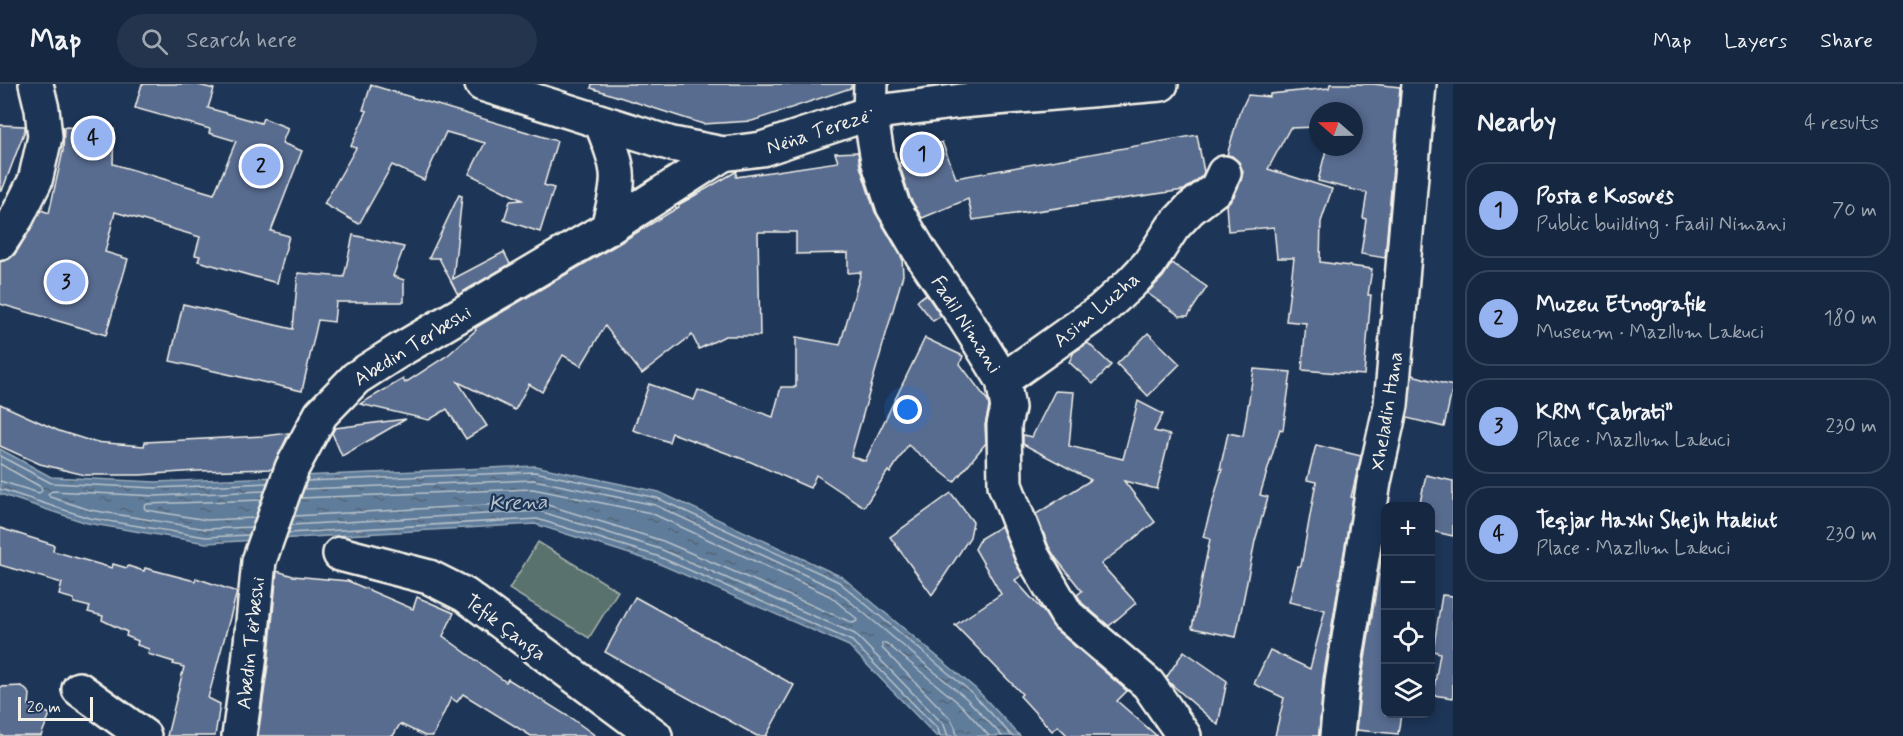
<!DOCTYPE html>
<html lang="en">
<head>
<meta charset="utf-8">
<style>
	:root { --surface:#162841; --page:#23344c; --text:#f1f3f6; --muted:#9ea6b1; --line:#35445a; --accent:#95b2f1 }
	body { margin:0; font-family:Mynerve,sans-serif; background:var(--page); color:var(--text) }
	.controls { position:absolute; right:18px; bottom:18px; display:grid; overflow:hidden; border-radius:12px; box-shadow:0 3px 9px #0003 }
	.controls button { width:54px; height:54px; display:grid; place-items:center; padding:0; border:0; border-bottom:2px solid var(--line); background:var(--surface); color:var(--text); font:30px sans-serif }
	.compass { position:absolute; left:1309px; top:18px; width:54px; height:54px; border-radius:50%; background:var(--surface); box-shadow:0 3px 9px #0003; rotate:290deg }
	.scale { position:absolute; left:18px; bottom:15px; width:75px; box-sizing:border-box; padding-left:6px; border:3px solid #f4f1e8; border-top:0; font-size:16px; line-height:21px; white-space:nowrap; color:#f4f1e8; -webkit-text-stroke:4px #1d3557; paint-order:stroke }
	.you { position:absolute; left:908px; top:326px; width:21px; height:21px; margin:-15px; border:4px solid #fff; border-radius:50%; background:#1a73e8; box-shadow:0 0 0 9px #1a73e833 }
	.badge { display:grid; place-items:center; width:39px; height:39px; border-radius:50%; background:var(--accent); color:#111; font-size:20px; font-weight:700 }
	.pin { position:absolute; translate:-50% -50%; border:3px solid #fff; box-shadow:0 2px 6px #0006 }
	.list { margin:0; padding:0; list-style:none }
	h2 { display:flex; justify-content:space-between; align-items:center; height:78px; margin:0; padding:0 24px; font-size:26px }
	h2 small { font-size:20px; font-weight:400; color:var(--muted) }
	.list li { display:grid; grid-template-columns:39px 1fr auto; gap:18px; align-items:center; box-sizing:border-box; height:96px; margin:0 12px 12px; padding:0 12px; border:2px solid var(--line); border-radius:24px }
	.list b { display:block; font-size:22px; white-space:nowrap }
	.list p { margin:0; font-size:20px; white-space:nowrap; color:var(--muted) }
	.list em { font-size:20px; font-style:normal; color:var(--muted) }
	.icon { flex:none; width:33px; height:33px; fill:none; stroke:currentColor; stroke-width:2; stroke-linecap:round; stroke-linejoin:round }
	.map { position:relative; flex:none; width:1453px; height:652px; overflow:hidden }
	header { display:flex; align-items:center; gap:36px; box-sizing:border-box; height:84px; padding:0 30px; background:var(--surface); border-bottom:2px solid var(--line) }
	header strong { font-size:28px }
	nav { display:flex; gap:33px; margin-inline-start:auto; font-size:21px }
	.search { width:420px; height:54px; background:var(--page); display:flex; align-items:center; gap:15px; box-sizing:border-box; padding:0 21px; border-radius:33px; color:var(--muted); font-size:22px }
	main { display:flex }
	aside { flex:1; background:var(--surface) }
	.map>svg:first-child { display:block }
</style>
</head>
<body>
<header>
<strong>Map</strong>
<div class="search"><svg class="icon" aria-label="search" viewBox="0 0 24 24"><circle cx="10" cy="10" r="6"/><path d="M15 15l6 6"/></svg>Search here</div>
<nav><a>Map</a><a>Layers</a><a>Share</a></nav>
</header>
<main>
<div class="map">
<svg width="1453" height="652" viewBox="0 0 1453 652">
	<defs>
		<pattern id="water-ripples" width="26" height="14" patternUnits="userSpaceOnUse" patternTransform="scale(1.5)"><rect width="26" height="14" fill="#5e7c9b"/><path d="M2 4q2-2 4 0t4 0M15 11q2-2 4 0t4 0" fill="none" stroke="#556575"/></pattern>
	</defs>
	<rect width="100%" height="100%" fill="#1d3557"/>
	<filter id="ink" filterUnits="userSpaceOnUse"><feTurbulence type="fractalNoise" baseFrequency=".0167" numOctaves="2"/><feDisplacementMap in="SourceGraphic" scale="12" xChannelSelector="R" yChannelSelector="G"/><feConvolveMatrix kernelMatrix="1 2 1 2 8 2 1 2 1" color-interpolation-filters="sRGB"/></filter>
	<g filter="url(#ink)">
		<polygon fill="#5a726e" stroke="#a7b2ab" stroke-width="1.5" points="538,458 618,507 589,554 509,505"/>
		<polygon fill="url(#water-ripples)" stroke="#9aabba" stroke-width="1.5" points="0,365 51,393 156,398 535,382 659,408 842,493 976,605 1020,652 936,652 849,562 655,478 535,440 206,459 87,439 0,410"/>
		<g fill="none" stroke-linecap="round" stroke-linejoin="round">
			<g stroke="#b8c2c9" stroke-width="1.5">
				<polyline points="0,372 51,399 156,404 268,399"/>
				<polyline points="0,380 41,403 42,407 39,409 0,397"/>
				<polyline points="306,397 535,388 657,414 839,498 972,609 1012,652"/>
				<polyline points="0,405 89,434 206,453 249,451"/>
				<polyline points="304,405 534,396 655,421 835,505 967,615 1002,652"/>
				<polyline points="294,432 538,418 663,457 853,539 857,537 856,534 830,512 651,429 533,405 300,414"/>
				<polyline points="255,434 207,436 146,426 144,423 147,420 262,416"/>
				<polyline points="291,441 539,427 660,465 855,550 944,641 948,652"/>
				<polyline points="252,443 206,445 90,426 50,413 48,410 52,407 156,412 265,407"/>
				<polyline points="288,449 537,435 657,472 852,557 938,645 940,652"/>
				<polyline points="957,652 955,643 951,635 882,564 882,559 886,559 961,621 989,652"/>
			</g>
		</g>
		<g fill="#586c90" stroke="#f4f1e8" stroke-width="1.5">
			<polygon points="142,0 195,0 214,5 208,24 261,39 263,34 288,44 282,59 302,67 271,147 289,152 277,199 198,177 200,172 195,171 200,153 115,128 105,168 128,175 106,251 0,220 0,178 9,175 16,169 41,126 49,129 63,67 64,43 114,45 113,80 214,110 236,57 209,49 210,45 135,24"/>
			<polygon points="592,0 851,0 851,4 752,37 703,40 591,4"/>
			<polygon points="1330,0 1373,0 1400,3 1385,174 1361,170 1366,135 1363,134 1367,109 1318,97 1326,66 1323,63 1354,63 1354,27 1318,27 1318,43 1290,44 1268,85 1332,105 1321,138 1320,178 1372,185 1368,211 1371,211 1364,291 1302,286 1306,239 1286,237 1294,174 1277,174 1274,143 1228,147 1226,121 1234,112 1241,97 1243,88 1239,78 1232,72 1227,71 1239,30 1248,11 1270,13 1270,10 1329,4"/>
			<polygon points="371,1 557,57 544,101 554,104 540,148 504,136 510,117 522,116 469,90 485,59 446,48 424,96 392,81 359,140 324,120 356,64 351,62 367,27 363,26"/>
			<polygon points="0,41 25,42 25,46 2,107 0,107"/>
			<polygon points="1197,51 1204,88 1202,92 1184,106 973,136 968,115 922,134 910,114 899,79 942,58 956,94"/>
			<polygon points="858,68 860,82 875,128 902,174 903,191 851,372 865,377 925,254 963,272 960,280 988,317 989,323 985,341 986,359 954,398 908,361 890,389 888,387 864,423 816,391 810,404 751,378 672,349 669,358 633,346 649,300 694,316 698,306 773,333 781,303 796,303 796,253 840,261 861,188 848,189 848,169 796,170 796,148 758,148 760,252 725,252 699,265 692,251 642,290 605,242 581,282 563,271 542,308 529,300 515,326 458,298 487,342 466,355 447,325 429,336 360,320 403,295 405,299 448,271 476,246 475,244 618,160 679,123 678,121 687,116 737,87 736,93 838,78 835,69"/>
			<polygon points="459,111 462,112 453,195 504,168 510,180 458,211 439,174 429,174"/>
			<polygon points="353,151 404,163 393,192 404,196 404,218 336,218 334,238 318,236 302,307 170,277 183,220 293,245 298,189 344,193"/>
			<polygon points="1172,179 1207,203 1188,232 1180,232 1147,209 1163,193"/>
			<polygon points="926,210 941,232 933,237 917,217"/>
			<polygon points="1148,249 1180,280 1148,312 1117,280"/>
			<polygon points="1088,259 1111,281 1093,300 1069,278 1074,268"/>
			<polygon points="1254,285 1291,288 1283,346 1280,345 1260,411 1268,413 1255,457 1236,553 1192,544 1210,455 1203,453 1222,385 1220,385 1228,349 1243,352"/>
			<polygon points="1412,291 1453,302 1444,343 1407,334"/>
			<polygon points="1055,307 1074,308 1069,362 1123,375 1138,317 1163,330 1154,347 1170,351 1157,405 1124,397 1155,438 1101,480 1136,519 1109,542 1082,519 1077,511 1082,507 1055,473 1049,463 1036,430 1091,396 1023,360 1023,351 1032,353"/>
			<polygon points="0,320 59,347 94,358 144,362 145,358 264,352 289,349 272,385 197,387 140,391 85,391 40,380 0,362"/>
			<polygon points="406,335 342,372 332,349 335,344"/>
			<polygon points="1316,361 1361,372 1351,413 1353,414 1323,595 1319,652 1275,652 1284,614 1254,600 1270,566 1310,585 1325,526 1289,518 1298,482 1301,482 1316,398 1307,396"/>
			<polygon points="1426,391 1453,397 1453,452 1431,447 1431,423 1419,423"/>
			<polygon points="951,409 973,438 970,453 932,511 890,453"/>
			<polygon points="1001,442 1015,478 1022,491 1015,496 1043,527 1055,545 1127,607 1117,617 1157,652 1068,652 1058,642 1052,647 1020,612 1022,610 955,541 1001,510 975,465 981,454"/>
			<polygon points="0,444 54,461 53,467 112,484 113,480 127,484 128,482 144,487 145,484 195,497 196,494 237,508 208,614 220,620 215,652 167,652 184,583 173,580 174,578 148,570 149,565 137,561 138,557 126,552 127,548 102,536 103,532 88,528 90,523 74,519 74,515 59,511 62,499 0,481"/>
			<polygon points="1386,445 1386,630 1401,630 1398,650 1356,646 1361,600"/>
			<polygon points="277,487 293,492 348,497 413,525 417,513 454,529 443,552 506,598 508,595 571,634 596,652 531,652 463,610 457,618 451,614 433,652 425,652 400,640 393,652 258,652 268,581"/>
			<polygon points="1442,511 1453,512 1453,614 1433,611 1440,569 1433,567"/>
			<polygon points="635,513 794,601 766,652 757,652 605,568"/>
			<polygon points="1184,567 1227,597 1218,641 1170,599 1166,594"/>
			<polygon points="22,602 30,610 29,621 50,630 41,652 0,652 0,603"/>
		</g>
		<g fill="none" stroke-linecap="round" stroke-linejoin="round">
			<defs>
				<g id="minor">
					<polyline points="871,0 870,29 878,76 893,122 922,171 964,233 1003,296 1008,324 1004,341 1005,401 1032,471 1067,531 1148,600 1184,652"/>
					<path d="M 601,38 C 607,54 615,70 617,88 C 619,106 612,126 608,144"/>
					<polyline points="0,159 17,133 35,97 45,53 42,25 36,0"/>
					<polyline points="1003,296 1100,227 1130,200 1149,180 1173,143 1190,125 1217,104 1224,89"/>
					<polyline points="340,470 429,493 465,511 655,652"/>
					<polyline points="79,605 144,652"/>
					<polyline points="239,652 249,579 259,477 292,384 321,330 356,294 400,266 608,144 723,70"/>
					<polyline points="1337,652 1342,598 1374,398 1391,321 1419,0"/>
				</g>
				<polyline id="major" points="482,0 672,60 723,70 762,65 870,29 961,17 1161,0"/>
			</defs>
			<use href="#minor" stroke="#f4f1e8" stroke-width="38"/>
			<use href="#major" stroke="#f4f1e8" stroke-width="38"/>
			<use href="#minor" stroke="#1d3557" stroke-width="33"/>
			<use href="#major" stroke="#1d3557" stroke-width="33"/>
		</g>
	</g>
	<g text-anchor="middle" stroke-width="4.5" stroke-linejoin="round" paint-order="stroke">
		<g font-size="20" fill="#f4f1e8" stroke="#1d3557">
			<text transform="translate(817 47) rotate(-18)" y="7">Nëna Terezë</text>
			<text transform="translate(1096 225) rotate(-40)" y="7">Asim Luzha</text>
			<text transform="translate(967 240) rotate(57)" y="7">Fadil Nimani</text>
			<text transform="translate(412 261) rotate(-32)" y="7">Abedin Terbeshi</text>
			<text transform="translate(1386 327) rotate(-81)" y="7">Xheladin Hana</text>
			<text transform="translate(506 543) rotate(37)" y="7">Tefik Çanga</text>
			<text transform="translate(250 559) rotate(-84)" y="7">Abedin Tërbeshi</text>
		</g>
		<g font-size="21" font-style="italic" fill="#b8c2c9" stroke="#1d3557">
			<text transform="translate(518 418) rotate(-2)" y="7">Krena</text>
		</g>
	</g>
</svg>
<div class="controls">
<button>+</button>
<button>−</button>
<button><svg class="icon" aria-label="locate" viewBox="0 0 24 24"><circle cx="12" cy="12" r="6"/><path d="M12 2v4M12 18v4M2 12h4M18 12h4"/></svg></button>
<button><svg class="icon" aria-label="layers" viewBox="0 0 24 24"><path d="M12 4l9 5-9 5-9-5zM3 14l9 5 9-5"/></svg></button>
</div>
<svg class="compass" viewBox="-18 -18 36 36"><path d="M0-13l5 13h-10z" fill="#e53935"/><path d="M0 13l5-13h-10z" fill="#9ea6b1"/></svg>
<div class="scale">20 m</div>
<div class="you"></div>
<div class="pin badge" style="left:922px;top:70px">1</div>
<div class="pin badge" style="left:261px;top:82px">2</div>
<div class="pin badge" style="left:66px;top:198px">3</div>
<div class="pin badge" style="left:93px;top:54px">4</div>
</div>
<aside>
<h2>Nearby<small>4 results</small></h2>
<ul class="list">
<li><span class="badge">1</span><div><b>Posta e Kosovës</b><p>Public building · Fadil Nimani</p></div><em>70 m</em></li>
<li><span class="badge">2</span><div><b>Muzeu Etnografik</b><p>Museum · Mazllum Lakuci</p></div><em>180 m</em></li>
<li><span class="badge">3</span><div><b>KRM “Çabrati”</b><p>Place · Mazllum Lakuci</p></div><em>230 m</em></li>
<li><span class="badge">4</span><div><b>Teqjar Haxhi Shejh Hakiut</b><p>Place · Mazllum Lakuci</p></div><em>230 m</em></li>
</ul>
</aside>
</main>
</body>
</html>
